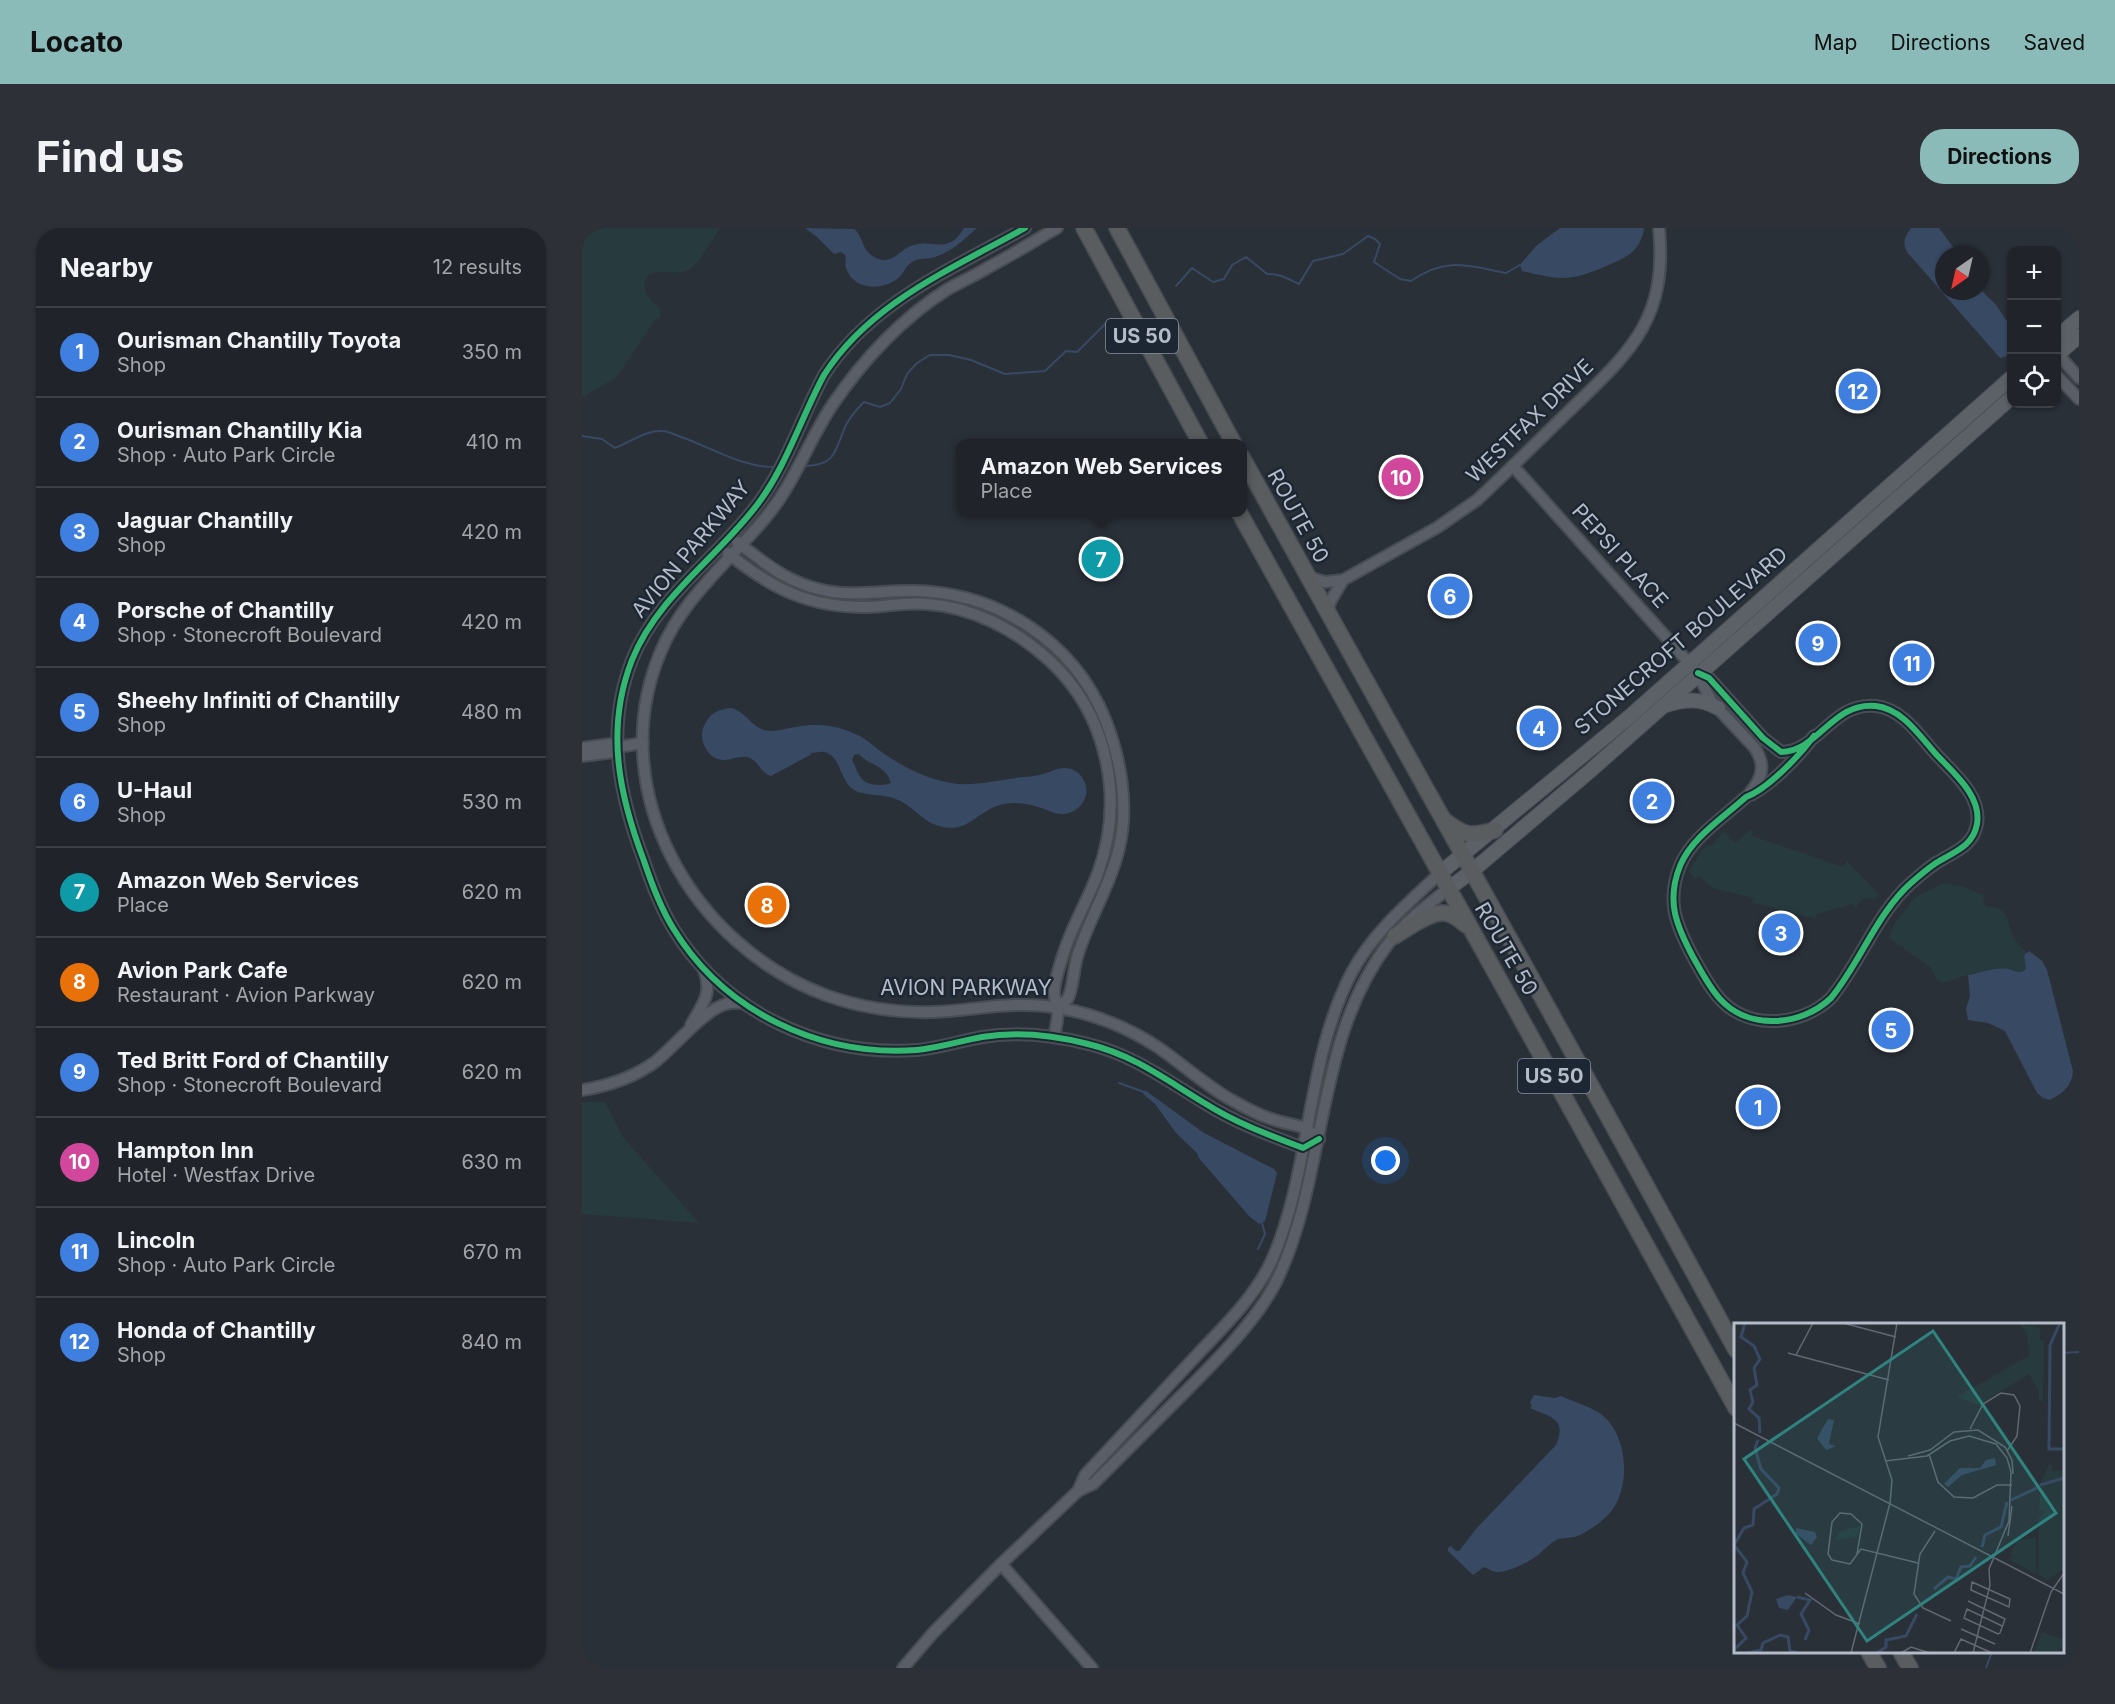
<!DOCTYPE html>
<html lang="en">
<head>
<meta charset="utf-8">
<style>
	:root { --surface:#20242a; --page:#2d3036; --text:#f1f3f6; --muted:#a2a4a8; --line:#3d4147; --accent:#8bbbb9 }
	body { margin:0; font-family:Inter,sans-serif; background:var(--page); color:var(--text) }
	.controls { position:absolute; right:18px; top:18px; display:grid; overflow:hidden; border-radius:12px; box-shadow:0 2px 4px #0004 }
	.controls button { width:54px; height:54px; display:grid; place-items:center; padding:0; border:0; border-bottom:2px solid var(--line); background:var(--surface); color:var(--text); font:30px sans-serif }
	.compass { position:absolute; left:1353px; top:18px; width:54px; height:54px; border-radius:50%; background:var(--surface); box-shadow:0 2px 4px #0004; rotate:214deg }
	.you { position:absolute; left:804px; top:933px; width:21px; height:21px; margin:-15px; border:4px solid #fff; border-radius:50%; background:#1a73e8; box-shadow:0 0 0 9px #1a73e833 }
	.badge { display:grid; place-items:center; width:39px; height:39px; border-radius:50%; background:var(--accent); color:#fff; font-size:20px; font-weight:700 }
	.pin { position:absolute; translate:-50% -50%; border:3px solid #fff; box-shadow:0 2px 6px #0006 }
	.popup { position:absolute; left:374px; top:211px; width:291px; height:78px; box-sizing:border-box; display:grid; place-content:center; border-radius:12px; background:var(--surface); filter:drop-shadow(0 2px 4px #0005); font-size:20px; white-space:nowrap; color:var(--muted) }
	.popup b { font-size:22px; color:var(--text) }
	.popup::after { content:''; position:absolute; left:50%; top:100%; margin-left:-12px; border:12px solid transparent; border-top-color:var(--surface) }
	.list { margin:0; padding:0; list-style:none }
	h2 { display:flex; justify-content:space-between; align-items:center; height:78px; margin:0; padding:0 24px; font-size:26px }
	h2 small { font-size:20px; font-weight:400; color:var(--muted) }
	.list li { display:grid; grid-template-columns:39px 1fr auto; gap:18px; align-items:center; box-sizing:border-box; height:90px; padding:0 24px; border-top:2px solid var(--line) }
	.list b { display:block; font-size:22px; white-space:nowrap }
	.list p { margin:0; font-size:20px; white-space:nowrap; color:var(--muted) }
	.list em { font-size:20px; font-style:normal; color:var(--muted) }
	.icon { flex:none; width:33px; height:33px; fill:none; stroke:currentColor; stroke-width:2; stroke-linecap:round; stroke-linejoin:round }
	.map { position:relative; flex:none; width:1497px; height:1440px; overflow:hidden; border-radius:24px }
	header { display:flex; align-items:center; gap:36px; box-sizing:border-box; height:84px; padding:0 30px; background:var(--accent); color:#111 }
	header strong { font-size:28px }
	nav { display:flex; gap:33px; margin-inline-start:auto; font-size:21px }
	.intro { display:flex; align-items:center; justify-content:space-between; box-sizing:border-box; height:144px; padding:0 36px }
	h1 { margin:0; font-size:42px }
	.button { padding:15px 27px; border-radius:24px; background:var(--accent); color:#111; font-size:21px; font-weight:700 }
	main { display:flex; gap:36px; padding:0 36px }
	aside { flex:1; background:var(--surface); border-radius:24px; box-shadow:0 2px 4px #0004 }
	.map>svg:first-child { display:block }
</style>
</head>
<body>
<header>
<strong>Locato</strong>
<nav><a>Map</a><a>Directions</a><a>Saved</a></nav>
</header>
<div class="intro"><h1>Find us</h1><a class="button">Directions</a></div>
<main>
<aside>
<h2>Nearby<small>12 results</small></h2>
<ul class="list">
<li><span class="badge" style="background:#3f7fe0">1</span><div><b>Ourisman Chantilly Toyota</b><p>Shop</p></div><em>350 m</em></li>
<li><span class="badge" style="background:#3f7fe0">2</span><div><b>Ourisman Chantilly Kia</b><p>Shop · Auto Park Circle</p></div><em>410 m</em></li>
<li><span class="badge" style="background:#3f7fe0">3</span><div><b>Jaguar Chantilly</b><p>Shop</p></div><em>420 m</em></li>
<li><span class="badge" style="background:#3f7fe0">4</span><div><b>Porsche of Chantilly</b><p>Shop · Stonecroft Boulevard</p></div><em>420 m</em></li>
<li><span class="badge" style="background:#3f7fe0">5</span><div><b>Sheehy Infiniti of Chantilly</b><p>Shop</p></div><em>480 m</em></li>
<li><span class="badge" style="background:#3f7fe0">6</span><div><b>U-Haul</b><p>Shop</p></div><em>530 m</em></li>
<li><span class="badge" style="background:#0f9aa8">7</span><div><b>Amazon Web Services</b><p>Place</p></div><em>620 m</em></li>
<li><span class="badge" style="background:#e8710a">8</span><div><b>Avion Park Cafe</b><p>Restaurant · Avion Parkway</p></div><em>620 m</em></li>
<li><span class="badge" style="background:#3f7fe0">9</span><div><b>Ted Britt Ford of Chantilly</b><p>Shop · Stonecroft Boulevard</p></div><em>620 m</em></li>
<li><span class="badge" style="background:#d1479c">10</span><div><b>Hampton Inn</b><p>Hotel · Westfax Drive</p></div><em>630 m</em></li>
<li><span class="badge" style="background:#3f7fe0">11</span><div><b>Lincoln</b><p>Shop · Auto Park Circle</p></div><em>670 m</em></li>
<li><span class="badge" style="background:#3f7fe0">12</span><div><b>Honda of Chantilly</b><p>Shop</p></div><em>840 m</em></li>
</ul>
</aside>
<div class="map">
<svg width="1497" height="1440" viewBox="0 0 1497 1440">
	<rect width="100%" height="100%" fill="#2a3038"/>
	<g fill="#273a3e">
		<path d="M 0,0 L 138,0 C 129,13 120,32 108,41 C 96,50 66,36 63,54 C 61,67 70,74 78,81 L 78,89 L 72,93 L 40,141 L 33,150 L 0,170 Z"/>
		<path d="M 1168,602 L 1172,603 L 1170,608 L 1261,639 L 1265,633 L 1297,666 L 1291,672 L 1285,670 L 1278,673 L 1273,681 L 1271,676 L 1234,686 L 1235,691 L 1171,675 L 1172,670 L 1131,660 L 1118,649 L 1112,650 L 1107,643 C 1111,636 1117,625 1124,619 C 1127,617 1131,617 1133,614 C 1137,609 1137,607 1143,604 L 1153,615 Z"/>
		<path d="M 1360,656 C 1383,656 1382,660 1401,667 L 1402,675 L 1406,679 C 1426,680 1425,689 1429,705 C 1432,712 1439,719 1444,724 L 1442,727 L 1444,741 L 1435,745 C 1416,735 1379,749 1360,755 L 1355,751 L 1348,739 L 1307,710 L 1311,698 L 1332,670 Z"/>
		<polygon points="0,874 23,874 40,908 117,995 0,986"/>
	</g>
	<g fill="#384963" fill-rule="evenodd">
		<path d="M 223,0 L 272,1 C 282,8 278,22 294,30 C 311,38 318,20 332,17 C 353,11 366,27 382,0 L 395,0 C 381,12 371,23 353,29 C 345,32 338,29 330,34 C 323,38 322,46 315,51 C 299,63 271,62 264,40 C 262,34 265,32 263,27 L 259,24 L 252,26 L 235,9 Z"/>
		<path d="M 978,0 L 1062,0 C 1059,24 1042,31 1022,39 C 1008,45 997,49 982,50 C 968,50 953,46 940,43 L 938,37 L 954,18 Z"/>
		<path d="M 1329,0 L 1357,0 L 1377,27 L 1362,27 L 1362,63 L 1400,63 L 1414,77 L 1429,99 L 1429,127 L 1418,130 L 1325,24 C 1320,14 1323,9 1329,0 Z"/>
		<path d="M 149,480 C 164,484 169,498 182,502 C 193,505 203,500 214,499 C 233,495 253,497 271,505 C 283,509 291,518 301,525 C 323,540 348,553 376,556 C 396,557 414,553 434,550 C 443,548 453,549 461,546 C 469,544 474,540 483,540 C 491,540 497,544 501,551 C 511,566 498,586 480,586 C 473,586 466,582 459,580 C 444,575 430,573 415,578 C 393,586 384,606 357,598 C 341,594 331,578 316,572 C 302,565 285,569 272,562 C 258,554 259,527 242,524 C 238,523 233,525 229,525 L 228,527 L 189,548 C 179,545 177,534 168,530 C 155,524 136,544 123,519 C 119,512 119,503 123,496 C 128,485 137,481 149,480 ZM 276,526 C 281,529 284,533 289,535 C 298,539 306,544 309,555 C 301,558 286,558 280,551 C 275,546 274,538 270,532 L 272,527 Z"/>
		<path d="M 1447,723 L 1460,733 L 1465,742 L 1491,843 C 1490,858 1481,865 1468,872 L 1461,870 L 1455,865 L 1423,803 L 1406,795 L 1386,792 L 1384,781 L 1388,768 L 1386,747 C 1398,745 1414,739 1426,741 C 1434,742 1436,747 1444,741 L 1442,727 Z"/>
		<polygon points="563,862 622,905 692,941 695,945 683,993 677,996 667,988 616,929 616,926 594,905 573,876 561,866"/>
		<path d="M 952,1167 L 973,1170 L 979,1168 C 992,1174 1008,1178 1020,1187 C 1044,1206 1048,1250 1034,1276 C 1027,1289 1013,1299 1000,1306 C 991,1311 982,1309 974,1312 C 967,1316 962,1322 956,1327 C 947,1334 926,1345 914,1344 C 910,1344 906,1340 902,1339 L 891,1347 L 866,1323 L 866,1320 L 869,1318 L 874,1323 L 877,1323 L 894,1301 L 974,1217 C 986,1189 966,1189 948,1180 L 950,1178 L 948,1174 Z"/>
	</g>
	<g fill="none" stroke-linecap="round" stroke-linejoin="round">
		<g stroke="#384963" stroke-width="2">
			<path d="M 594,58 L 610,40 L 631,54 L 642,51 L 650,37 L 664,29 L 685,46 C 697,45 706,51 717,56 L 731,33 L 761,26 L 786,8 L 793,11 L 798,16 L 792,34 L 818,51 L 829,53 C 864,28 887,38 924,45 L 938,37"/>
			<path d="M 0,208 L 20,211 L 33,220 C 49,214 63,202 80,203 C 87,203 95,208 102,210 C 132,221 162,240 194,239"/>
			<path d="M 221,238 C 255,238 252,223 264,197 C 268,189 275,181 282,174 L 298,179 L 308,175 L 319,161 L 325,146 L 335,135 L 348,127 L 367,127 L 389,132 L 423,146 L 463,143 L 484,123 L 495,124 L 528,91"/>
			<polyline points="537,855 562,864"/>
			<polyline points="676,1021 683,1006 680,995"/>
			<polyline points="1480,1125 1497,1124"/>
			<polyline points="1404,1440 1410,1424"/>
		</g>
		<defs>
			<g id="minor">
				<path d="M 443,0 C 370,41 289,74 242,147 C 219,190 204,239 175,277 C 135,330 75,369 50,432 C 23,501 37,567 62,633 C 70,657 78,679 91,700 C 142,784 238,829 335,822 C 357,820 378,813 400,809 C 436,803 471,807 506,816 C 552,827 584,852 624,876 C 654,895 687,907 721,920 L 737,911"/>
				<path d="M 475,0 C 452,13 430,27 407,39 C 394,47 380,53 366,61 C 321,89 281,132 251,176 C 232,204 220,235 202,264 C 190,284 174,301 158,318 C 128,351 97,380 79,423 C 20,561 110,719 246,768 C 280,780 317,785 353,784 C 395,782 433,772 477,780 C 512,786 547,800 577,820 C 600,836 622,856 646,870 C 662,879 678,888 696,893 C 716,899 720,895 737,911"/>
				<polyline points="1474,124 1497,150"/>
				<polyline points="1474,147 1497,171"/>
				<path d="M 931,238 L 1116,445 L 1129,473 L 1172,519 C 1184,536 1181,549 1168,565"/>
				<path d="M 155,314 C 182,334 201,352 236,361 C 270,370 297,362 331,363 C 415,364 491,413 523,491 C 539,531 547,579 537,620 C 528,658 508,689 496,726 C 492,737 491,761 486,770 C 484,773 479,777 476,780"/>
				<path d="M 146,325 C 190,361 228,380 286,379 C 307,378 325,374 345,376 C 391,379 434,402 467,432 C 526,486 543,571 516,645 C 506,672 491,696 482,724 C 478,736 473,752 472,764 C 472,770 476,776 476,781 C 476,790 474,800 472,809"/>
				<path d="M 726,349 L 743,354 L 761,352 L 856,299 L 895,272 C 926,243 956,213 987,183 C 1048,124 1086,92 1077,0"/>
				<polyline points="746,385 748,374 761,352"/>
				<path d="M 1116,445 L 1127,450 L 1181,510 L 1199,524 C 1236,524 1251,473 1294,478 C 1320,481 1337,507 1353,525 C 1370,544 1400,567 1395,596 C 1391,619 1371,624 1354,635 C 1345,641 1337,648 1329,655 C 1295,685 1278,735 1249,770 C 1220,798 1167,803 1138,771 C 1127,759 1119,743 1111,729 C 1094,697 1084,673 1098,638 C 1109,610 1142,589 1164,569 C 1186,561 1218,527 1232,508"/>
				<polyline points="0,520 29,516 36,519 61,515"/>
				<polyline points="0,528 32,524 36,519"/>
				<path d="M 109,797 C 120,777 131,766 122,742"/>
				<path d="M 0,862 C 26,858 51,850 73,834 C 91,820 123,781 144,776 C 149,774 156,775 162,775"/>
				<path d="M 496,1263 L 511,1256 C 542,1225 573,1194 604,1163 C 634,1133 675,1092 694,1054 C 746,947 732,813 806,716 C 823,694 844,678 866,661"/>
				<polyline points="419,1336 510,1440"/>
				<path d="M 321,1440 L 351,1405 L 419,1336 L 496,1263 L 503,1247 C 540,1207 577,1168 614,1128 C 642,1098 673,1069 690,1032 C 730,940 723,834 770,744 C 791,705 825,676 857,646"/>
			</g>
			<g id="major">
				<polyline points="1474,110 1497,90"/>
				<polyline points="1474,128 1497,108"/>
				<path d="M 1084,477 C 1104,471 1118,470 1136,480"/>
				<polyline points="857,646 1046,490 1430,149"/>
				<polyline points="866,661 889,644 1008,543 1430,169"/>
			</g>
			<g id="highway">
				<polyline points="502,0 619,216"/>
				<polyline points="535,0 652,216"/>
				<path d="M 660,229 C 824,527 992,823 1154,1122"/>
				<path d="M 657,284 C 823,583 990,880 1154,1180"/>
				<path d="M 863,593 C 883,608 889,609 913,602"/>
				<path d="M 813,708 C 826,700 852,680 867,686 C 874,688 879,693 884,697"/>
				<polyline points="1287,1424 1296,1440"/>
				<polyline points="1319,1424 1328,1440"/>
			</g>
		</defs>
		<use href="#minor" stroke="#484c53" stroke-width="14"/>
		<use href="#major" stroke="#484c55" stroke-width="16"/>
		<use href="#highway" stroke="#474c53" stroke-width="18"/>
		<use href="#minor" stroke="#5a5e66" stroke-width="10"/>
		<use href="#major" stroke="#5c6168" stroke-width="14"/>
		<use href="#highway" stroke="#5a5d60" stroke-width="15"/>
		<defs>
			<g id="cycleway">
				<path d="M 443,0 C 370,41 289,74 242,147 C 219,190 204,239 175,277 C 135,330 75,369 50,432 C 23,501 37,567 62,633 C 70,657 78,679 91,700 C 142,784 238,829 335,822 C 357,820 378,813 400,809 C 436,803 471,807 506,816 C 552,827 584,852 624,876 C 654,895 687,907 721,920 L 737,911"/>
				<path d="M 1116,445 L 1127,450 L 1181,510 L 1199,524 C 1236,524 1251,473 1294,478 C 1320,481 1337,507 1353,525 C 1370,544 1400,567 1395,596 C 1391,619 1371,624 1354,635 C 1345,641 1337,648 1329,655 C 1295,685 1278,735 1249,770 C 1220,798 1167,803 1138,771 C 1127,759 1119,743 1111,729 C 1094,697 1084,673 1098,638 C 1109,610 1142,589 1164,569 C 1186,561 1218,527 1232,508"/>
			</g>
		</defs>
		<use href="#cycleway" stroke="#1d2633" stroke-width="10"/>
		<use href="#cycleway" stroke="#33b770" stroke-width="6"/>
	</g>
	<g text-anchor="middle" stroke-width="5" stroke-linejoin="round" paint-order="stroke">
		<g fill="#1d2633" stroke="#878f9c" stroke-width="1.5">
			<rect x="524" y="91" width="72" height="34" rx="4.5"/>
			<rect x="936" y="831" width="72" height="34" rx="4.5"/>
		</g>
		<g font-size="20" font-weight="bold" fill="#b4bcc9">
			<text x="560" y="115">US 50</text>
			<text x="972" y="855">US 50</text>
		</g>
		<g font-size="21" fill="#b4bcc9" stroke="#1d2633">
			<text transform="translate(948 193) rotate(-44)" y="7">WESTFAX DRIVE</text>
			<text transform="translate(716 288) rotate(61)" y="7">ROUTE 50</text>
			<text transform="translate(109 321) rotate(-50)" y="7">AVION PARKWAY</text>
			<text transform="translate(1038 328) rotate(48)" y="7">PEPSI PLACE</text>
			<text transform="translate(1099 413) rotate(-41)" y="7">STONECROFT BOULEVARD</text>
			<text transform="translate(924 721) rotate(60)" y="7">ROUTE 50</text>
			<text x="384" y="767">AVION PARKWAY</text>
		</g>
	</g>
	<g transform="translate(1152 1095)">
		<rect width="330" height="330" fill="#2a3038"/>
		<path d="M 284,0 L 306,5 L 306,17 L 310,17 L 309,78 L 305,78 L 305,68 L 295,51 L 245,82 L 223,74 L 296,32 L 292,9 ZM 317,138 L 318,148 L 330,147 L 330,246 L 314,257 L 304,251 L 305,195 L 310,189 L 305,186 L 307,159 ZM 126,203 L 123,214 L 101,217 L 107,208 ZM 302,215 L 302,251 L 274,236 L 277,233 L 284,236 L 276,231 L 283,217 ZM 308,309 L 330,317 L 330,323 L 322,330 L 300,330 Z" fill="#273a3e"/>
		<path d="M 94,96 L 100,97 L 95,121 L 102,123 L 92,127 L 83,115 ZM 261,135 L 262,142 L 228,152 L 214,164 L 210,161 L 226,145 L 246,145 L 252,137 ZM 62,205 L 81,209 L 83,214 L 77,222 L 62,211 ZM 54,272 L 63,274 L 54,287 L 45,285 L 42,276 Z" fill="#384963"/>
		<path fill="none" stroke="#384963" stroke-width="3" d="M 11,0 L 7,14 L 20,23 L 26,36 L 20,45 L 23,62 L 16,67 L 19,79 L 15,86 L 25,95 L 26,110M 326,0 L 316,22 L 315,126 L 330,126M 306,162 L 330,155M 277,177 L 305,164M 248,224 L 251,212 L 267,204 L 273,179M 200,266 L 214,254 L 222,256 L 227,244 L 236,243 L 242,234M 63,274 L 76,277 L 67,291 L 75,307 L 71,317M 0,327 L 12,315 L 3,302 L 13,293 L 18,269 L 9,250 L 13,239 L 0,222 L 10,205 L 19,202 L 20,186 L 43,171 L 45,165 L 27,146 L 21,125 L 24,117M 14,330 L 27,327 L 29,320 L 46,312 L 54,314 L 56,328 L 64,330M 143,330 L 152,324 L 152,317 L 172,313 L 183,291"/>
		<path fill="none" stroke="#616872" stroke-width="1.5" d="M 109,0 L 162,14M 54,30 L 155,57M 62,32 L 79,0M 0,100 L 330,271M 236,106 L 249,81 L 267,70 L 280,72 L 286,83 L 283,113 L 273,128M 195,131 L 204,159 L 220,174 L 239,175 L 263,162 L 278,162M 174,133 L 196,127 L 220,109 L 244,107 L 271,124 L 278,137 L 279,151M 151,138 L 193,133 L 216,118 L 235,113 L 262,121 L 273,135 L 277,149 L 275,198 L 255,246 L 256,262 L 239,330M 156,180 L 158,157 L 144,114 L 163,0M 201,208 L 186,231 L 180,271 L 189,285 L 217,298M 274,213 L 278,183M 123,231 L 128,201 L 117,191 L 106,190 L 98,199 L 94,231 L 98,237 L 116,241 L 127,226 L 184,240M 238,259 L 276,276 L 275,284 L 237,267 ZM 71,270 L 102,292 L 126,301M 234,278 L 271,296 L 266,310 L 264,311 L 230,295 L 233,286 L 268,303M 227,306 L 261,321M 117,330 L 156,180M 167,330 L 177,324 L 196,330M 220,330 L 227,316 L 258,330M 296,330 L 317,269 L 330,250"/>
		<path fill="#308480" fill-opacity="0.15" stroke="#308480" stroke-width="3" d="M 199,8 L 322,190 L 133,318 L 10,136 Z"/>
		<rect width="330" height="330" fill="none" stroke="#b4bcc9" stroke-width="3"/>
	</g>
</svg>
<div class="controls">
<button>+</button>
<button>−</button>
<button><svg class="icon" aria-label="locate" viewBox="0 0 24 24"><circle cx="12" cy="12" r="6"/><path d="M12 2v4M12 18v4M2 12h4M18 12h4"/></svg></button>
</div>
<svg class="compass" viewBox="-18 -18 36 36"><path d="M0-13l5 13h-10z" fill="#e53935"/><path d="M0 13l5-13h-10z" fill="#a2a4a8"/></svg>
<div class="you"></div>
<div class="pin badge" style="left:1176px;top:879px;background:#3f7fe0">1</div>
<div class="pin badge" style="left:1070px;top:573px;background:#3f7fe0">2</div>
<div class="pin badge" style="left:1199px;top:705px;background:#3f7fe0">3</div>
<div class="pin badge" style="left:957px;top:500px;background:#3f7fe0">4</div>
<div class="pin badge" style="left:1309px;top:802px;background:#3f7fe0">5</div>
<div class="pin badge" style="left:868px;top:368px;background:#3f7fe0">6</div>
<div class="pin badge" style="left:519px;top:331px;background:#0f9aa8">7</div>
<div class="popup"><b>Amazon Web Services</b>Place</div>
<div class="pin badge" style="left:185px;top:677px;background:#e8710a">8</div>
<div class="pin badge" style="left:1236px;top:415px;background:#3f7fe0">9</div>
<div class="pin badge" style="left:819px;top:249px;background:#d1479c">10</div>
<div class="pin badge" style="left:1330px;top:435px;background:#3f7fe0">11</div>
<div class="pin badge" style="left:1276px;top:163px;background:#3f7fe0">12</div>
</div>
</main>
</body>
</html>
